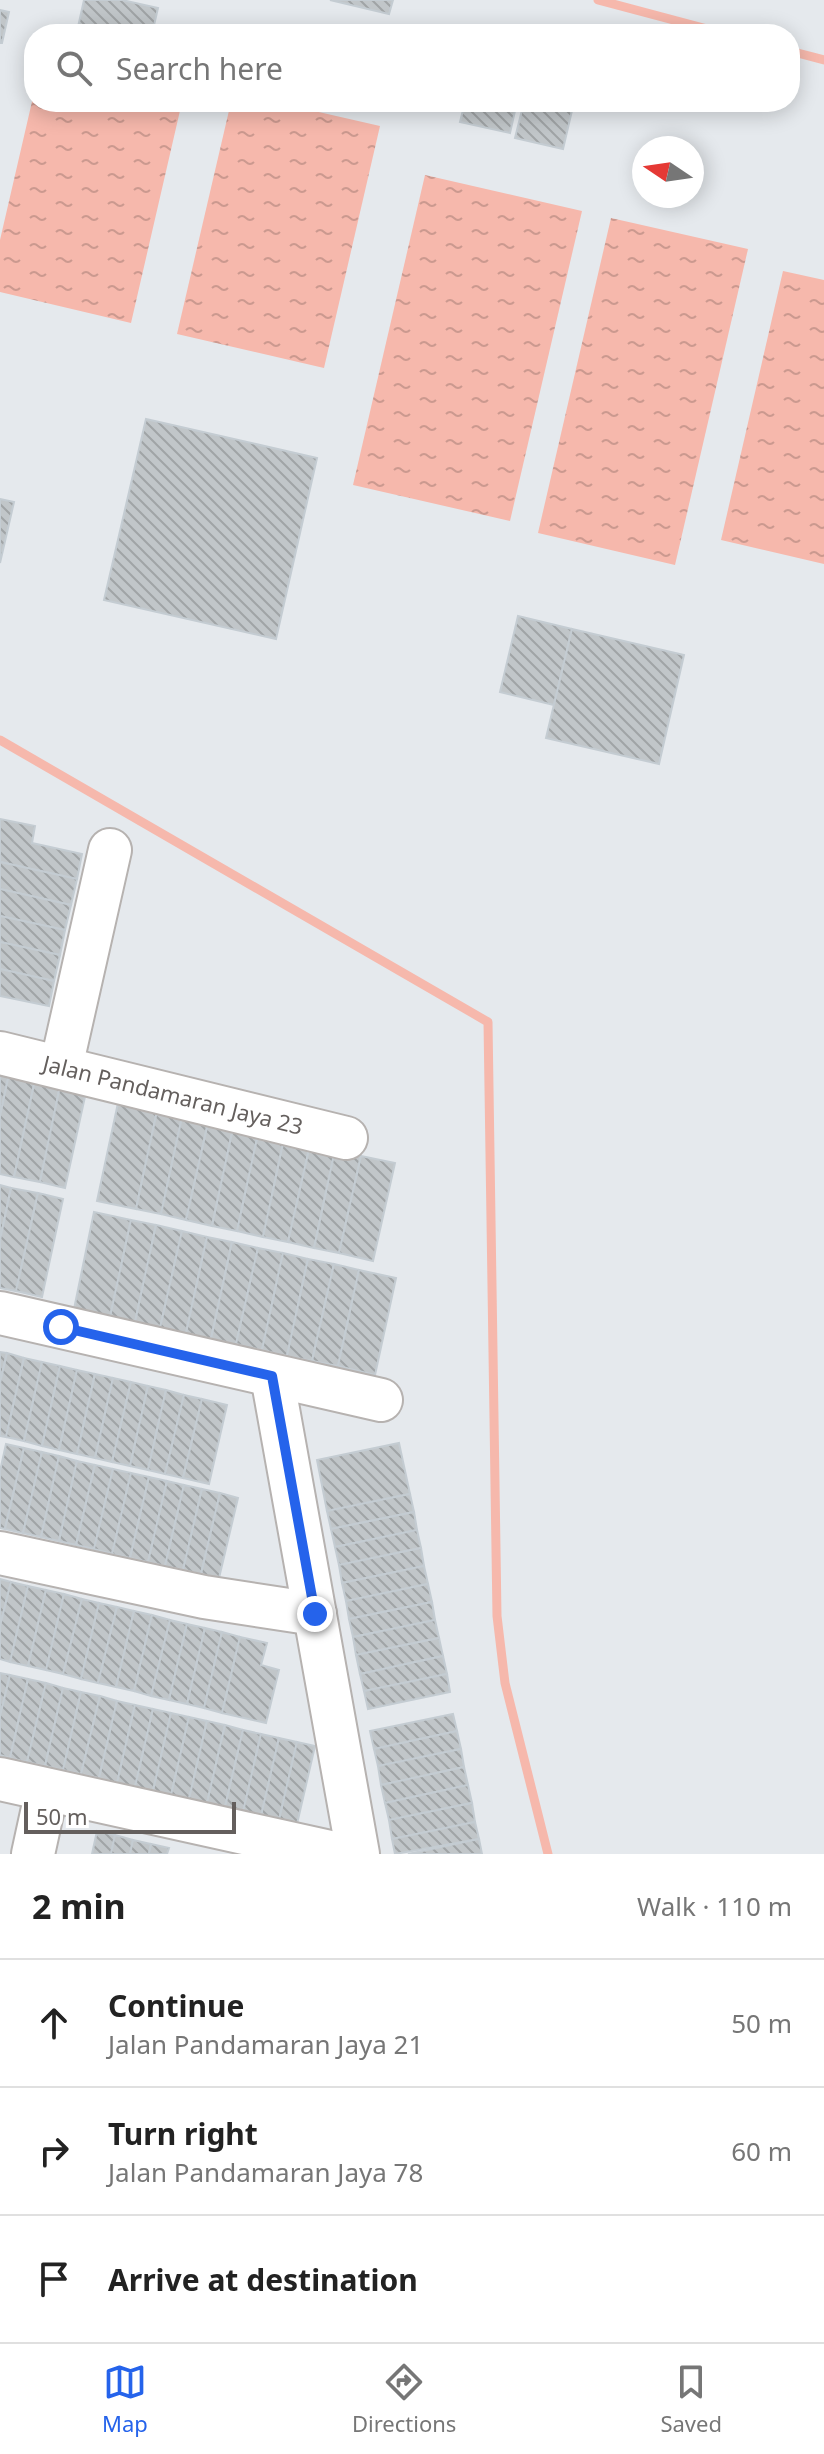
<!DOCTYPE html>
<html lang="en">
<head>
<meta charset="utf-8">
<style>
	:root { --surface:#fff; --page:#f2f2f2; --text:#222; --muted:#767676; --line:#e0e0e0; --accent:#2563eb }
	body { margin:0; font-family:"Noto Sans",sans-serif; background:var(--page); color:var(--text) }
	.compass { position:absolute; left:632px; top:136px; width:72px; height:72px; border-radius:50%; background:var(--surface); box-shadow:0 4px 20px #0003; rotate:283deg }
	.scale { position:absolute; left:24px; bottom:20px; width:212px; box-sizing:border-box; padding-left:8px; border:4px solid #645f5d; border-top:0; font-size:22px; line-height:28px; white-space:nowrap; color:#645f5d; -webkit-text-stroke:6px #fff; paint-order:stroke }
	.stop { position:absolute; width:24px; height:24px; margin:-18px; border:6px solid #2563eb; border-radius:50%; background:#fff }
	.stop.end { background:#2563eb; border-color:#fff; box-shadow:0 2px 8px #0008 }
	.list { margin:0; padding:0; list-style:none }
	h2 { display:flex; justify-content:space-between; align-items:center; height:104px; margin:0; padding:0 32px; font-size:34px }
	h2 small { font-size:26px; font-weight:400; color:var(--muted) }
	.list li { display:grid; grid-template-columns:52px 1fr auto; gap:24px; align-items:center; box-sizing:border-box; height:128px; padding:0 32px; border-top:2px solid var(--line) }
	.list b { display:block; font-size:30px; white-space:nowrap }
	.list p { margin:0; font-size:26px; white-space:nowrap; color:var(--muted) }
	.list em { font-size:26px; font-style:normal; color:var(--muted) }
	.icon { flex:none; width:44px; height:44px; fill:none; stroke:currentColor; stroke-width:2; stroke-linecap:round; stroke-linejoin:round }
	.map { position:relative; flex:none; width:824px; height:1854px; overflow:hidden }
	.search { position:absolute; background:var(--surface); box-shadow:0 4px 20px #0003; left:24px; right:24px; top:24px; height:88px; display:flex; align-items:center; gap:20px; box-sizing:border-box; padding:0 28px; border-radius:32px; color:var(--muted); font-size:30px }
	.sheet { height:488px; background:var(--surface) }
	nav { display:flex; justify-content:space-around; align-items:center; box-sizing:border-box; height:112px; border-top:2px solid var(--line); background:var(--surface); font-size:22px; color:var(--muted) }
	nav a { display:grid; justify-items:center; gap:4px }
	nav .on { color:var(--accent) }
	.map>svg:first-child { display:block }
</style>
</head>
<body>
<div class="map">
<svg width="824" height="1854" viewBox="0 0 824 1854">
	<defs>
		<pattern id="water-ripples" width="26" height="14" patternUnits="userSpaceOnUse" patternTransform="scale(2)"><rect width="26" height="14" fill="#f6b8ac"/><path d="M2 4q2-2 4 0t4 0M15 11q2-2 4 0t4 0" fill="none" stroke="#cb998f"/></pattern>
		<pattern id="building-back-hatch" width="6" height="6" patternUnits="userSpaceOnUse" patternTransform="scale(2)"><rect width="6" height="6" fill="#c1c6c9"/><path d="M-1 5l2 2M0 0l6 6M5-1l2 2" fill="none" stroke="#a0a4a6"/></pattern>
	</defs>
	<rect width="100%" height="100%" fill="#e5e9ed"/>
	<g fill="url(#water-ripples)">
		<polygon points="34,93 34,102 182,102 131,323 0,292 0,240"/>
		<polygon points="231,102 275,102 380,126 324,368 177,334"/>
		<polygon points="425,175 582,211 510,521 353,485"/>
		<polygon points="611,218 748,249 675,565 538,533"/>
		<polygon points="783,271 824,280 824,564 721,540"/>
	</g>
	<g fill="none" stroke-linecap="round" stroke-linejoin="round">
		<g stroke="#f6b8ac" stroke-width="9">
			<polyline points="598,0 726,34"/>
			<polyline points="790,51 824,60"/>
			<polyline points="0,740 488,1022 497,1616 505,1683 548,1854"/>
		</g>
	</g>
	<g fill="url(#building-back-hatch)" stroke="#c4ccd2" stroke-width="2">
		<polygon points="84,0 122,0 158,8 152,34 109,34 78,27"/>
		<polygon points="330,0 393,0 389,14"/>
		<polygon points="0,10 9,12 2,43 0,43"/>
		<polygon points="465,102 517,102 510,133 460,122"/>
		<polygon points="524,102 574,102 563,149 515,138"/>
		<polygon points="146,419 317,458 276,639 104,600"/>
		<polygon points="0,499 14,502 0,563"/>
		<polygon points="518,616 572,629 554,705 500,692"/>
		<polygon points="572,629 684,655 659,764 546,738"/>
		<polygon points="0,819 35,826 32,843 82,854 77,879 0,862"/>
		<polygon points="0,862 77,879 71,905 0,889"/>
		<polygon points="0,889 71,905 65,930 0,916"/>
		<polygon points="0,916 65,930 60,955 0,942"/>
		<polygon points="0,942 60,955 54,981 0,969"/>
		<polygon points="0,969 54,981 49,1006 0,996"/>
		<polygon points="0,1072 9,1074 0,1116"/>
		<polygon points="9,1074 35,1080 14,1177 0,1174 0,1116"/>
		<polygon points="35,1080 60,1086 40,1182 14,1177"/>
		<polygon points="60,1086 86,1092 65,1188 40,1182"/>
		<polygon points="118,1103 157,1111 136,1209 97,1201"/>
		<polygon points="157,1111 182,1117 161,1214 136,1209"/>
		<polygon points="182,1117 208,1123 186,1220 161,1214"/>
		<polygon points="208,1123 233,1128 212,1226 186,1220"/>
		<polygon points="233,1128 258,1134 237,1231 212,1226"/>
		<polygon points="258,1134 284,1139 263,1237 237,1231"/>
		<polygon points="284,1139 310,1145 288,1242 263,1237"/>
		<polygon points="310,1145 335,1150 314,1248 288,1242"/>
		<polygon points="335,1150 361,1156 339,1253 314,1248"/>
		<polygon points="361,1156 395,1163 373,1261 339,1253"/>
		<polygon points="0,1185 11,1188 0,1240"/>
		<polygon points="11,1188 38,1193 16,1291 0,1288 0,1240"/>
		<polygon points="38,1193 63,1199 42,1297 16,1291"/>
		<polygon points="94,1212 131,1220 110,1317 74,1309"/>
		<polygon points="131,1220 156,1225 135,1322 110,1317"/>
		<polygon points="156,1225 182,1231 160,1328 135,1322"/>
		<polygon points="182,1231 207,1237 186,1333 160,1328"/>
		<polygon points="207,1237 232,1242 211,1339 186,1333"/>
		<polygon points="232,1242 258,1248 236,1344 211,1339"/>
		<polygon points="258,1248 283,1253 262,1350 236,1344"/>
		<polygon points="283,1253 308,1259 287,1356 262,1350"/>
		<polygon points="308,1259 334,1264 312,1361 287,1356"/>
		<polygon points="334,1264 359,1270 338,1366 312,1361"/>
		<polygon points="359,1270 396,1278 375,1375 338,1366"/>
		<polygon points="0,1352 7,1353 0,1383"/>
		<polygon points="7,1353 24,1358 6,1437 0,1436 0,1383"/>
		<polygon points="24,1358 42,1362 24,1441 6,1437"/>
		<polygon points="42,1362 60,1366 42,1446 24,1441"/>
		<polygon points="60,1366 77,1370 59,1450 42,1446"/>
		<polygon points="77,1370 95,1374 77,1454 59,1450"/>
		<polygon points="95,1374 113,1378 95,1458 77,1454"/>
		<polygon points="113,1378 131,1382 112,1462 95,1458"/>
		<polygon points="131,1382 148,1386 130,1466 112,1462"/>
		<polygon points="148,1386 166,1390 148,1470 130,1466"/>
		<polygon points="166,1390 184,1395 165,1474 148,1470"/>
		<polygon points="184,1395 202,1399 183,1478 165,1474"/>
		<polygon points="202,1399 227,1405 209,1484 183,1478"/>
		<polygon points="399,1443 410,1494 327,1511 317,1460"/>
		<polygon points="6,1444 24,1448 5,1529 0,1528 0,1471"/>
		<polygon points="24,1448 42,1452 23,1533 5,1529"/>
		<polygon points="42,1452 59,1456 41,1537 23,1533"/>
		<polygon points="59,1456 77,1461 59,1541 41,1537"/>
		<polygon points="77,1461 95,1465 76,1545 59,1541"/>
		<polygon points="95,1465 113,1469 94,1549 76,1545"/>
		<polygon points="113,1469 131,1473 112,1554 94,1549"/>
		<polygon points="131,1473 149,1477 130,1558 112,1554"/>
		<polygon points="149,1477 167,1481 148,1562 130,1558"/>
		<polygon points="167,1481 184,1485 165,1566 148,1562"/>
		<polygon points="184,1485 202,1489 183,1570 165,1566"/>
		<polygon points="202,1489 220,1493 201,1574 183,1570"/>
		<polygon points="220,1493 238,1498 219,1578 201,1574"/>
		<polygon points="410,1494 414,1512 331,1529 327,1511"/>
		<polygon points="414,1512 417,1530 335,1547 331,1529"/>
		<polygon points="417,1530 421,1548 339,1565 335,1547"/>
		<polygon points="421,1548 424,1566 342,1583 339,1565"/>
		<polygon points="424,1566 428,1584 346,1601 342,1583"/>
		<polygon points="0,1579 11,1582 0,1626"/>
		<polygon points="11,1582 28,1586 10,1662 0,1659 0,1626"/>
		<polygon points="428,1584 432,1602 349,1619 346,1601"/>
		<polygon points="28,1586 46,1590 28,1666 10,1662"/>
		<polygon points="46,1590 64,1594 46,1670 28,1666"/>
		<polygon points="64,1594 82,1599 63,1674 46,1670"/>
		<polygon points="82,1599 99,1603 81,1679 63,1674"/>
		<polygon points="432,1602 435,1620 353,1637 349,1619"/>
		<polygon points="99,1603 117,1607 98,1683 81,1679"/>
		<polygon points="117,1607 134,1611 116,1687 98,1683"/>
		<polygon points="134,1611 152,1615 134,1691 116,1687"/>
		<polygon points="152,1615 170,1620 151,1696 134,1691"/>
		<polygon points="170,1620 187,1624 169,1700 151,1696"/>
		<polygon points="435,1620 439,1638 356,1655 353,1637"/>
		<polygon points="187,1624 205,1628 187,1704 169,1700"/>
		<polygon points="205,1628 222,1632 204,1708 187,1704"/>
		<polygon points="222,1632 240,1637 222,1713 204,1708"/>
		<polygon points="240,1637 267,1643 261,1665 279,1670 266,1723 222,1713"/>
		<polygon points="439,1638 443,1656 360,1674 356,1655"/>
		<polygon points="443,1656 447,1674 364,1691 360,1674"/>
		<polygon points="0,1673 10,1675 0,1716"/>
		<polygon points="447,1674 450,1692 368,1709 364,1691"/>
		<polygon points="10,1675 28,1679 10,1758 0,1755 0,1716"/>
		<polygon points="28,1679 46,1683 27,1762 10,1758"/>
		<polygon points="46,1683 63,1688 45,1766 27,1762"/>
		<polygon points="63,1688 81,1692 63,1770 45,1766"/>
		<polygon points="81,1692 100,1696 81,1774 63,1770"/>
		<polygon points="100,1696 117,1701 99,1778 81,1774"/>
		<polygon points="117,1701 135,1705 117,1783 99,1778"/>
		<polygon points="135,1705 153,1709 135,1787 117,1783"/>
		<polygon points="153,1709 171,1713 153,1791 135,1787"/>
		<polygon points="171,1713 189,1717 171,1795 153,1791"/>
		<polygon points="453,1714 457,1731 374,1749 370,1731"/>
		<polygon points="189,1717 207,1721 189,1799 171,1795"/>
		<polygon points="207,1721 225,1725 207,1803 189,1799"/>
		<polygon points="225,1725 243,1730 225,1807 207,1803"/>
		<polygon points="243,1730 261,1734 243,1812 225,1807"/>
		<polygon points="457,1731 461,1749 378,1766 374,1749"/>
		<polygon points="261,1734 279,1738 261,1816 243,1812"/>
		<polygon points="279,1738 297,1742 279,1820 261,1816"/>
		<polygon points="297,1742 315,1746 297,1824 279,1820"/>
		<polygon points="461,1749 464,1767 381,1785 378,1766"/>
		<polygon points="464,1767 468,1785 385,1803 381,1785"/>
		<polygon points="468,1785 472,1803 389,1820 385,1803"/>
		<polygon points="472,1803 475,1822 392,1839 389,1820"/>
		<polygon points="475,1822 479,1839 395,1854 392,1839"/>
		<polygon points="97,1831 115,1835 111,1854 92,1854"/>
		<polygon points="115,1835 133,1840 130,1854 111,1854"/>
		<polygon points="479,1839 482,1854 408,1854"/>
		<polygon points="133,1840 151,1844 149,1854 130,1854"/>
		<polygon points="151,1844 169,1848 167,1854 149,1854"/>
	</g>
	<g fill="none" stroke-linecap="round" stroke-linejoin="round">
		<defs>
			<g id="minor">
				<polyline points="0,1053 346,1138"/>
				<polyline points="61,1067 110,850"/>
				<polyline points="0,1313 381,1400"/>
				<polyline points="272,1376 358,1854"/>
				<polyline points="0,1553 204,1597 315,1614"/>
				<polyline points="0,1779 339,1854"/>
				<polyline points="33,1854 47,1790"/>
			</g>
		</defs>
		<use href="#minor" stroke="#b6b2b0" stroke-width="46"/>
		<use href="#minor" stroke="#fff" stroke-width="42"/>
	</g>
	<g fill="none" stroke-linecap="round" stroke-linejoin="round">
		<polyline stroke="#2563eb" stroke-width="10" points="61,1327 272,1376 315,1614"/>
	</g>
	<g text-anchor="middle" stroke-width="6" stroke-linejoin="round" paint-order="stroke">
		<g font-size="22" fill="#645f5d" stroke="#fff">
			<text transform="translate(173 1095) rotate(14)" y="8">Jalan Pandamaran Jaya 23</text>
		</g>
	</g>
</svg>
<svg class="compass" viewBox="-18 -18 36 36"><path d="M0-13l5 13h-10z" fill="#e53935"/><path d="M0 13l5-13h-10z" fill="#767676"/></svg>
<div class="scale">50 m</div>
<div class="stop" style="left:61px;top:1327px"></div>
<div class="stop end" style="left:315px;top:1614px"></div>
<div class="search"><svg class="icon" aria-label="search" viewBox="0 0 24 24"><circle cx="10" cy="10" r="6"/><path d="M15 15l6 6"/></svg>Search here</div>
</div>
<section class="sheet">
<h2>2 min<small>Walk · 110 m</small></h2>
<ul class="list">
<li><svg class="icon" aria-label="ahead" viewBox="0 0 24 24"><path d="M12 20V5M6 11l6-6 6 6"/></svg><div><b>Continue</b><p>Jalan Pandamaran Jaya 21</p></div><em>50 m</em></li>
<li><svg class="icon" aria-label="right" viewBox="0 0 24 24"><path d="M7 20v-9h11M14 6l5 5-5 5"/></svg><div><b>Turn right</b><p>Jalan Pandamaran Jaya 78</p></div><em>60 m</em></li>
<li><svg class="icon" aria-label="arrive" viewBox="0 0 24 24"><path d="M6 21V4h12l-3 4 3 4H6"/></svg><div><b>Arrive at destination</b></div></li>
</ul>
</section>
<nav>
<a class="on"><svg class="icon" aria-label="map" viewBox="0 0 24 24"><path d="M3 6l6-2 6 2 6-2v14l-6 2-6-2-6 2zM9 4v14M15 6v14"/></svg>Map</a>
<a><svg class="icon" aria-label="directions" viewBox="0 0 24 24"><path d="M12 3l9 9-9 9-9-9zM9 14v-3h6M13 9l2 2-2 2"/></svg>Directions</a>
<a><svg class="icon" aria-label="saved" viewBox="0 0 24 24"><path d="M7 4h10v16l-5-4-5 4z"/></svg>Saved</a>
</nav>
</body>
</html>
